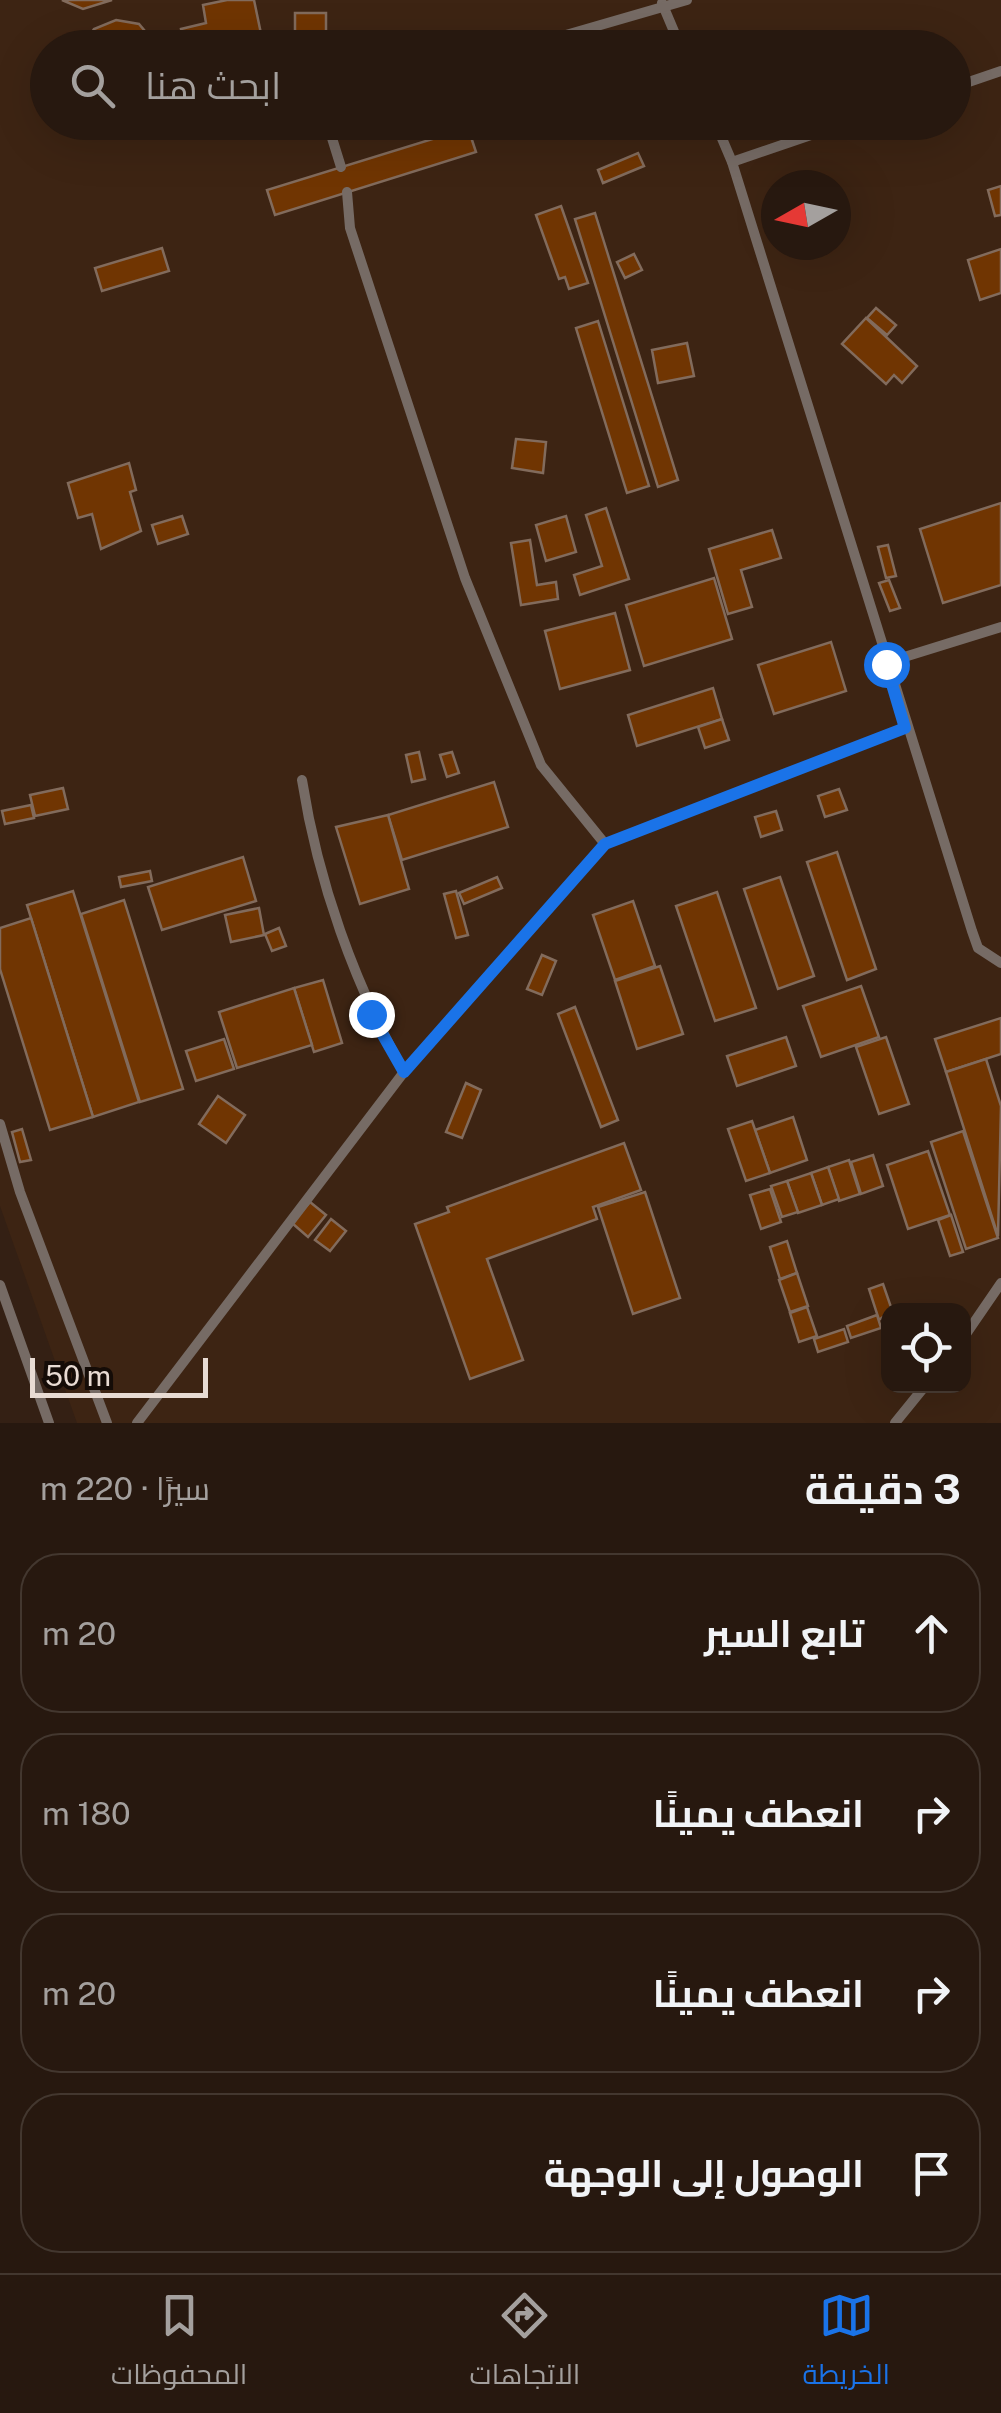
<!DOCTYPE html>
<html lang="ar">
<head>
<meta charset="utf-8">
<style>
	:root { --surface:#27180f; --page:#33251d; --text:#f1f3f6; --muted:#a4a09e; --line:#43372f; --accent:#1a73e8 }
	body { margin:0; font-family:"Public Sans",Cairo,sans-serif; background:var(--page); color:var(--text); direction:rtl }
	.controls { position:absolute; right:30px; bottom:30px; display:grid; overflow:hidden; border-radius:20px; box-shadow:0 10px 40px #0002 }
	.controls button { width:90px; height:90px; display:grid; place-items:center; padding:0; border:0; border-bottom:2px solid var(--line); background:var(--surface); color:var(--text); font:50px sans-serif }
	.compass { position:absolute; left:761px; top:170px; width:90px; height:90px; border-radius:50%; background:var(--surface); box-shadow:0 10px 40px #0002; rotate:261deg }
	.scale { position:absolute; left:30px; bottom:25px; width:178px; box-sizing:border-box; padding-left:10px; border:5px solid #e8dbd3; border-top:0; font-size:28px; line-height:35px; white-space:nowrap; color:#e8dbd3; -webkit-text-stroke:8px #150c07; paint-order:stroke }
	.stop { position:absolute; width:30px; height:30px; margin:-22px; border:8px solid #1a73e8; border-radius:50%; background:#fff }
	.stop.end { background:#1a73e8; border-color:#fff; box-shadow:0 2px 10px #0008 }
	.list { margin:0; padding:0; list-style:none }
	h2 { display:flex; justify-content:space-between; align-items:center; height:130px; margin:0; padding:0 40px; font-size:42px }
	h2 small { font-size:32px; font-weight:400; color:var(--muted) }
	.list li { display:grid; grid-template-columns:65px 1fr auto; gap:30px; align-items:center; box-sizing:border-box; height:160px; margin:0 20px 20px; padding:0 20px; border:2px solid var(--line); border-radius:40px }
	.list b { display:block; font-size:38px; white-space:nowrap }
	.list em { font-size:32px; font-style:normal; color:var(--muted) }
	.icon { flex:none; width:55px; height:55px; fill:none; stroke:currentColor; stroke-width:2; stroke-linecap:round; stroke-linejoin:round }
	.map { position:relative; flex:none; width:1001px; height:1423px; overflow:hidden; direction:ltr }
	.search { position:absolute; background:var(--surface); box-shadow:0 10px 40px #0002; left:30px; right:30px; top:30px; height:110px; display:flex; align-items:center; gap:25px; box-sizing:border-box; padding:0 35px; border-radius:55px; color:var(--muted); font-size:38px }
	.sheet { height:850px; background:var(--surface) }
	nav { display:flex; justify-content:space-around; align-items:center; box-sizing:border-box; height:140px; border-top:2px solid var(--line); background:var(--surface); font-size:28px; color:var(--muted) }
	nav a { display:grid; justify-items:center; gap:5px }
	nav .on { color:var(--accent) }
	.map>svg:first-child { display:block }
</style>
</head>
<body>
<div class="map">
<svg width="1001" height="1423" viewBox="0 0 1001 1423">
	<rect width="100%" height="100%" fill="#342014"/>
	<path fill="#3d2413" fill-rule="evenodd" d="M 0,0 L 1001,0 L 1001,1423 L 77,1423 L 0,1206 ZM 48,48 L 954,48 L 954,122 L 48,122 ZM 776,185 L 836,185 L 836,245 L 776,245 ZM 888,1310 L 964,1310 L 964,1386 L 888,1386 Z"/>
	<g fill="#703502" stroke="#826b5c" stroke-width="2.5">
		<polygon points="62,0 112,0 83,9"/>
		<polygon points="227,0 254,0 264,48 185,48 181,29 206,23 203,5"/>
		<rect x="295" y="13" width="31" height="20"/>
		<polygon points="116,20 139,24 159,48 81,48 94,29"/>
		<polygon points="468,128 476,152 275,215 267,190"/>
		<polygon points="638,153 644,166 603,183 598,170"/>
		<polygon points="1001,186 1001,215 995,216 988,190"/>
		<polygon points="561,206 588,283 569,289 565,277 559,279 536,215"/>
		<polygon points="595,213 678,480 658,487 575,219"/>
		<polygon points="162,248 169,271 102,291 95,268"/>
		<polygon points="1001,249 1001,293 980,300 968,260"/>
		<polygon points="634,254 642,270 625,278 617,262"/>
		<polygon points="876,308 896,325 887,335 867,318"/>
		<polygon points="866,318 917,366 902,383 894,375 886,384 842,344"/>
		<polygon points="598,321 649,486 627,493 576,328"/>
		<polygon points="687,343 694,376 658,383 652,350"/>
		<polygon points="516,439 546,442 543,473 512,468"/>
		<polygon points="129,463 136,490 130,492 141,531 101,549 92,514 78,518 68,483"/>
		<polygon points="1001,503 1001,585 943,603 920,529"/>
		<polygon points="606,508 629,579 580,595 574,575 602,566 586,515"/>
		<polygon points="182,516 188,534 158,544 152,525"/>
		<polygon points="566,516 576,552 546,561 536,525"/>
		<polygon points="772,530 781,558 741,570 752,607 728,614 709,549"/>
		<polygon points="530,540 537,585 556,582 558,599 521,605 511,543"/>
		<polygon points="888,545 896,576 886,578 878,547"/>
		<polygon points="714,578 732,639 644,666 626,605"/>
		<polygon points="889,580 900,608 890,611 879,583"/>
		<polygon points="615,613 630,670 560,689 545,631"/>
		<polygon points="831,642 846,691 774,714 758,665"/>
		<polygon points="713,688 722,719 637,746 628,715"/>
		<polygon points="722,719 729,740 705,748 698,727"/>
		<polygon points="419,752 425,779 412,782 406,755"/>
		<polygon points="452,752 459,773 447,777 440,755"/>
		<polygon points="494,782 508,827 402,860 388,815"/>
		<polygon points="63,788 68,809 35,816 30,795"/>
		<polygon points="839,789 847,810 825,817 818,796"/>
		<polygon points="31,805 34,818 5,824 2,811"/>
		<polygon points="776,811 782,830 761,837 755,817"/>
		<polygon points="388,815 409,889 360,904 336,827"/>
		<polygon points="837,852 876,969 847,980 807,862"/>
		<polygon points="243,857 256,901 162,930 148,887"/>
		<polygon points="150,871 152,881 121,887 119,877"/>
		<polygon points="497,877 502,888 464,904 459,893"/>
		<polygon points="780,877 814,976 778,989 744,889"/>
		<polygon points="73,891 139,1102 93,1117 27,905"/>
		<polygon points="456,891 468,935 456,938 444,894"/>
		<polygon points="717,892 756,1008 715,1021 676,906"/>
		<polygon points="124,900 183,1089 140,1102 81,914"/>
		<polygon points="633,901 655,966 615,980 593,915"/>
		<polygon points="259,908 264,935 231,942 225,915"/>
		<polygon points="31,918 93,1117 50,1130 0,969 0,928"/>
		<polygon points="279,928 286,946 272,951 265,934"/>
		<polygon points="542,955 556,961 542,995 527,989"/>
		<polygon points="660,966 683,1034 637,1049 615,981"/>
		<polygon points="323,980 342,1043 314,1052 294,988"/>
		<polygon points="861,986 879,1037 821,1057 803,1006"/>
		<polygon points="294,988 312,1045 237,1068 219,1012"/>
		<polygon points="575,1007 618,1120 601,1127 558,1014"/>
		<polygon points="1001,1018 1001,1054 946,1072 935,1039"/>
		<polygon points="786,1037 796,1066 737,1086 727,1056"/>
		<polygon points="886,1037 909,1104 879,1114 856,1047"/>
		<polygon points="224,1039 234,1069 196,1081 186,1051"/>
		<polygon points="986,1059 1001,1106 998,1236 946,1072"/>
		<polygon points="466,1083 481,1090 462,1138 446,1132"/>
		<polygon points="218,1096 245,1115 226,1143 199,1124"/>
		<polygon points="793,1117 807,1160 770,1173 755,1130"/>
		<polygon points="752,1121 770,1173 746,1181 728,1129"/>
		<polygon points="22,1129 31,1160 20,1162 12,1132"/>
		<polygon points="963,1131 998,1238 966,1249 931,1142"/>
		<polygon points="624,1143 641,1190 593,1207 597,1219 487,1259 523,1360 470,1379 415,1224 449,1212 447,1207"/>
		<polygon points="928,1151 950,1215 908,1229 887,1165"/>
		<polygon points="873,1155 883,1186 861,1194 851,1162"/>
		<polygon points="849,1160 860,1194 839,1201 828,1167"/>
		<polygon points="828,1167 839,1199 822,1205 811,1173"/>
		<polygon points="811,1173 822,1205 798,1213 787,1181"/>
		<polygon points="787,1181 798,1212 782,1217 771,1186"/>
		<polygon points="770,1189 781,1222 761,1229 750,1195"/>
		<polygon points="645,1192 680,1298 633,1314 598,1207"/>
		<polygon points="310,1202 326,1215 308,1237 292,1223"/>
		<polygon points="951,1215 963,1252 950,1256 938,1220"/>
		<polygon points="331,1219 346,1231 330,1251 315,1240"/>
		<polygon points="787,1241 797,1273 780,1279 770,1247"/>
		<polygon points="797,1273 808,1306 790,1312 779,1280"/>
		<polygon points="883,1284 892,1310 879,1320 869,1289"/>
		<polygon points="807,1307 817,1336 799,1342 790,1313"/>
		<polygon points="877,1315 881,1328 851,1338 847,1326"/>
		<polygon points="844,1329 848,1342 818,1352 814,1339"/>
	</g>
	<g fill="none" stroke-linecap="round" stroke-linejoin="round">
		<g stroke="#766b65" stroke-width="10">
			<polyline points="662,3 681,48"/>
			<polyline points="521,48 687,0"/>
			<polyline points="954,87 1001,71"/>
			<polyline points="327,122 341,167"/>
			<polyline points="715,122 732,162 972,931 978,948 1001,963"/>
			<polyline points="732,162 849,122"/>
			<polyline points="347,192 350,228 465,578 541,765 605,844"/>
			<polyline points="885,663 1001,627"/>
			<path d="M 302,780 C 318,882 354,983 404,1072"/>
			<polyline points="0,1124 20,1192 107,1423"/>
			<polyline points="0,1285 49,1423"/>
			<polyline points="964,1337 1001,1283"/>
			<polyline points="137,1423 404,1072 605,844 905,728"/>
			<polyline points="895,1423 925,1386"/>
		</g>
	</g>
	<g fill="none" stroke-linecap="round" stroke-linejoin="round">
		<polyline stroke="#1a73e8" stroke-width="12" points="371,1014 404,1072 605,844 905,728 886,664"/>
	</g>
</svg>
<div class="controls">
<button><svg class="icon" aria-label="locate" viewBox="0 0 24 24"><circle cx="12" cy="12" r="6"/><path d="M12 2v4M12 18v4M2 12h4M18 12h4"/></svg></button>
</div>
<svg class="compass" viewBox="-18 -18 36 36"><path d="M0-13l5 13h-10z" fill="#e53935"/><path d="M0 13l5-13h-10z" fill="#a4a09e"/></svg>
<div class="scale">50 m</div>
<div class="stop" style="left:886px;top:664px"></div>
<div class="stop end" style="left:371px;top:1014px"></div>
<div class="search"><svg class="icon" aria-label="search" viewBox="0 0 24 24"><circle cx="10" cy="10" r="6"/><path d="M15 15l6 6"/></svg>ابحث هنا</div>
</div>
<section class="sheet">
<h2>3 دقيقة<small>سيرًا · 220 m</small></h2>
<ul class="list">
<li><svg class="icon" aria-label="ahead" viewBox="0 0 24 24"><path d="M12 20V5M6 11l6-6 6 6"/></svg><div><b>تابع السير</b></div><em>20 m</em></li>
<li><svg class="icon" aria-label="right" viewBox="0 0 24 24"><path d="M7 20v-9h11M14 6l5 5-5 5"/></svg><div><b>انعطف يمينًا</b></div><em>180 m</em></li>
<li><svg class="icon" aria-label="right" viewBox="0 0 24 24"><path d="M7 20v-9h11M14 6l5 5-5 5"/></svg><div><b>انعطف يمينًا</b></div><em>20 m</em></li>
<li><svg class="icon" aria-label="arrive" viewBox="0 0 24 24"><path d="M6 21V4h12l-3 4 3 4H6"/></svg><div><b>الوصول إلى الوجهة</b></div></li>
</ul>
</section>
<nav>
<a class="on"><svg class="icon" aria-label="map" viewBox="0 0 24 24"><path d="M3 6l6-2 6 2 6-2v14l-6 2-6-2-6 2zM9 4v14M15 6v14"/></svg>الخريطة</a>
<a><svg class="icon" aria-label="directions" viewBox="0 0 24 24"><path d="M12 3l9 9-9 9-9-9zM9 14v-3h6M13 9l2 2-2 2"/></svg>الاتجاهات</a>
<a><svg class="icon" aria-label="saved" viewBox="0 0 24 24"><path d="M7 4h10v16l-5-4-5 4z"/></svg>المحفوظات</a>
</nav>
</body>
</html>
